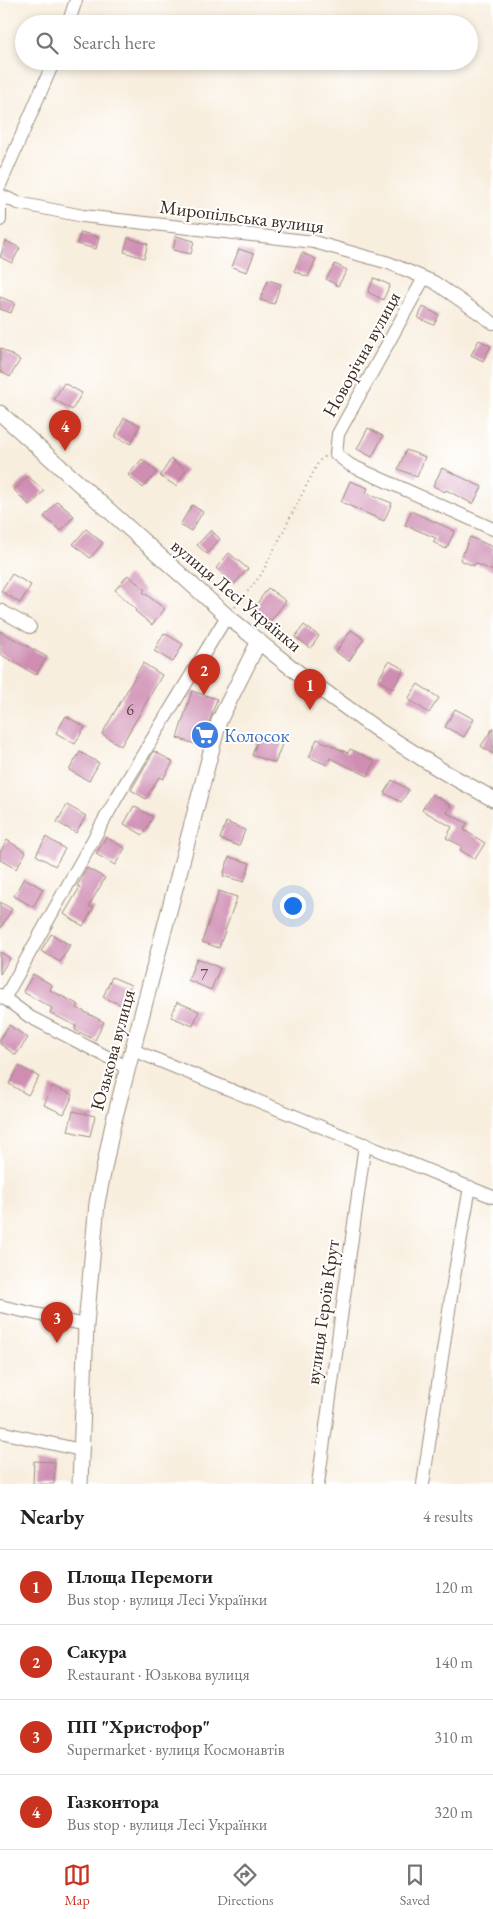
<!DOCTYPE html>
<html lang="en">
<head>
<meta charset="utf-8">
<style>
	:root { --surface:#fff; --page:#f6f6f6; --text:#222; --muted:#767676; --line:#e0e0e0; --accent:#c8321e }
	body { margin:0; font-family:"EB Garamond",serif; background:var(--page); color:var(--text) }
	.you { position:absolute; left:292px; top:905px; width:18px; height:18px; margin:-12px; border:4px solid #fff; border-radius:50%; background:#1a73e8; box-shadow:0 0 0 8px #1a73e833 }
	.badge { display:grid; place-items:center; width:32px; height:32px; border-radius:50%; background:var(--accent); color:#fff; font-size:16px; font-weight:700 }
	.pin { position:absolute; translate:-50% -41px; filter:drop-shadow(0 1px 2px #0008) }
	.pin::after { content:''; position:absolute; top:26px; width:18px; height:15px; background:inherit; clip-path:polygon(0 0,100% 0,50% 100%) }
	.list { margin:0; padding:0; list-style:none }
	h2 { display:flex; justify-content:space-between; align-items:center; height:65px; margin:0; padding:0 20px; font-size:21px }
	h2 small { font-size:16px; font-weight:400; color:var(--muted) }
	.list li { display:grid; grid-template-columns:32px 1fr auto; gap:15px; align-items:center; box-sizing:border-box; height:75px; padding:0 20px; border-top:1px solid var(--line) }
	.list b { display:block; font-size:19px; white-space:nowrap }
	.list p { margin:0; font-size:16px; white-space:nowrap; color:var(--muted) }
	.list em { font-size:16px; font-style:normal; color:var(--muted) }
	.icon { flex:none; width:28px; height:28px; fill:none; stroke:currentColor; stroke-width:2; stroke-linecap:round; stroke-linejoin:round }
	.map { position:relative; flex:none; width:493px; height:1484px; overflow:hidden }
	.search { position:absolute; background:var(--surface); box-shadow:0 2px 8px #0003; left:15px; right:15px; top:15px; height:55px; display:flex; align-items:center; gap:12px; box-sizing:border-box; padding:0 18px; border-radius:28px; color:var(--muted); font-size:19px }
	.sheet { height:365px; background:var(--surface) }
	nav { display:flex; justify-content:space-around; align-items:center; box-sizing:border-box; height:70px; border-top:1px solid var(--line); background:var(--surface); font-size:14px; color:var(--muted) }
	nav a { display:grid; justify-items:center; gap:2px }
	nav .on { color:var(--accent) }
	.map>svg:first-child { display:block }
</style>
</head>
<body>
<div class="map">
<svg width="493" height="1484" viewBox="0 0 493 1484">
	<rect width="100%" height="100%" fill="#fff"/>
	<filter id="ink" filterUnits="userSpaceOnUse"><feTurbulence type="fractalNoise" baseFrequency=".02" numOctaves="2"/><feDisplacementMap in="SourceGraphic" scale="10" xChannelSelector="R" yChannelSelector="G"/><feConvolveMatrix kernelMatrix="1 2 1 2 8 2 1 2 1" color-interpolation-filters="sRGB"/></filter>
	<filter id="wash" filterUnits="userSpaceOnUse"><feTurbulence type="fractalNoise" baseFrequency=".0096" numOctaves="4" result="noise"/><feDisplacementMap in="SourceGraphic" scale="20" xChannelSelector="R" yChannelSelector="G"/><feGaussianBlur stdDeviation="1.12" result="paint"/><feColorMatrix in="noise" values="0 0 0 0 0 0 0 0 0 0 0 0 0 0 0 0 0 1.4 0 .05"/><feComposite in="paint" operator="in"/></filter>
	<g filter="url(#wash)">
		<rect width="100%" height="100%" fill="#f8eede"/>
		<g id="blocks">
			<g fill="#cf8db2">
				<polygon points="81,232 99,237 96,249 77,244"/>
				<polygon points="176,236 194,241 191,254 173,250"/>
				<polygon points="128,238 148,244 144,258 124,252"/>
				<polygon points="6,241 20,248 12,263 0,257"/>
				<polygon points="239,249 254,254 247,272 232,267"/>
				<polygon points="302,253 316,259 308,277 294,271"/>
				<polygon points="335,264 347,270 338,286 326,279"/>
				<polygon points="374,278 390,285 383,300 368,292"/>
				<polygon points="268,280 281,284 274,304 260,300"/>
				<polygon points="0,297 15,303 11,313 0,309"/>
				<polygon points="423,307 439,315 434,325 418,318"/>
				<polygon points="479,340 491,346 483,361 471,355"/>
				<polygon points="0,348 20,360 10,377 0,371"/>
				<polygon points="64,383 82,393 72,410 54,399"/>
				<polygon points="124,418 140,425 131,444 115,437"/>
				<polygon points="368,428 383,436 372,457 357,449"/>
				<polygon points="406,450 425,457 417,477 398,469"/>
				<polygon points="142,459 157,472 143,488 128,475"/>
				<polygon points="171,459 186,470 176,486 160,476"/>
				<polygon points="442,468 482,487 473,504 446,490 445,492 433,486"/>
				<polygon points="28,476 44,491 30,506 14,490"/>
				<polygon points="350,481 368,488 366,493 392,503 384,521 341,502"/>
				<polygon points="57,501 74,516 61,531 44,517"/>
				<polygon points="192,505 203,512 191,531 180,525"/>
				<polygon points="411,511 455,531 446,549 433,542 436,538 405,525"/>
				<polygon points="86,529 103,543 90,558 73,544"/>
				<polygon points="211,530 220,539 207,554 197,545"/>
				<polygon points="470,537 493,547 493,571 475,563 474,566 460,560"/>
				<polygon points="229,553 248,569 234,584 216,568"/>
				<polygon points="12,574 31,585 20,603 1,591"/>
				<polygon points="128,575 145,590 143,592 165,609 152,625 135,611 136,609 115,590"/>
				<polygon points="268,588 286,601 271,621 254,608"/>
				<polygon points="304,625 319,636 311,648 295,637"/>
				<polygon points="351,630 364,639 349,661 336,652"/>
				<polygon points="0,631 47,657 36,675 0,654"/>
				<polygon points="164,633 183,644 173,662 154,651"/>
				<polygon points="389,661 404,669 393,689 378,680"/>
				<polygon points="143,663 162,675 121,746 102,734"/>
				<polygon points="418,684 439,698 429,713 408,699"/>
				<polygon points="192,691 217,699 201,746 177,738"/>
				<polygon points="455,709 474,719 464,737 445,727"/>
				<polygon points="66,716 85,727 75,744 56,733"/>
				<polygon points="493,728 493,754 481,746"/>
				<polygon points="260,735 282,744 275,763 252,755"/>
				<polygon points="317,739 348,753 350,749 375,761 368,776 330,758 327,765 309,757"/>
				<polygon points="154,751 173,762 163,779 159,777 146,799 131,790"/>
				<polygon points="80,752 99,763 89,781 69,770"/>
				<polygon points="392,780 409,790 401,802 384,793"/>
				<polygon points="432,794 451,805 447,813 467,823 464,830 485,843 475,859 460,850 462,846 446,838 452,827 422,810"/>
				<polygon points="67,805 86,816 76,833 57,822"/>
				<polygon points="134,806 153,817 143,835 124,824"/>
				<polygon points="226,822 245,830 239,846 220,839"/>
				<polygon points="46,837 65,849 55,866 36,855"/>
				<polygon points="106,837 125,848 115,865 96,854"/>
				<polygon points="7,840 26,852 16,869 0,860 0,852"/>
				<polygon points="229,857 250,863 244,882 223,876"/>
				<polygon points="87,868 105,878 89,906 94,908 83,926 64,914 80,887 77,886"/>
				<polygon points="24,878 43,889 33,907 14,896"/>
				<polygon points="219,891 237,897 219,948 202,942"/>
				<polygon points="0,902 12,909 0,929"/>
				<polygon points="51,934 70,945 60,962 41,951"/>
				<polygon points="0,952 10,958 0,974"/>
				<polygon points="197,958 220,968 211,990 188,980"/>
				<polygon points="33,974 52,985 50,990 79,1005 77,1008 104,1022 95,1040 75,1030 76,1026 50,1013 52,1008 23,992"/>
				<polygon points="112,977 131,985 121,1005 103,997"/>
				<polygon points="177,1002 199,1011 193,1026 171,1017"/>
				<polygon points="9,1025 28,1038 16,1055 0,1044 0,1039"/>
				<polygon points="19,1066 39,1077 28,1095 9,1084"/>
				<polygon points="52,1086 73,1095 64,1114 44,1105"/>
				<polygon points="73,1111 95,1116 90,1136 68,1131"/>
				<polygon points="34,1461 55,1462 54,1484 33,1484"/>
			</g>
		</g>
	</g>
	<g filter="url(#ink)">
		<use href="#blocks" fill-opacity="0" stroke="#9a8c7e" stroke-width="1"/>
		<g fill="none" stroke-linecap="round" stroke-linejoin="round">
			<defs>
				<g id="minor">
					<polyline points="68,24 76,0"/>
					<polyline points="0,185 54,61"/>
					<polyline points="0,195 18,203 83,216 314,242 389,263 434,282 493,323"/>
					<polyline points="0,196 0,220"/>
					<polyline points="424,278 338,434 336,454 350,465 493,529"/>
					<polyline points="0,610 30,627"/>
					<polyline points="0,995 30,1017 119,1063 126,1069"/>
					<polyline points="4,999 117,797 227,616"/>
					<polyline points="133,1050 493,1197"/>
					<polyline points="0,1306 86,1325"/>
					<polyline points="0,1432 81,1450"/>
					<polyline points="318,1484 365,1144"/>
					<polyline points="423,1484 454,1277 470,1187"/>
				</g>
				<g id="major">
					<polyline points="0,413 227,616 293,669 379,731 444,772 493,799"/>
					<polyline points="80,1484 86,1325 97,1203 113,1124 219,721 259,641"/>
				</g>
			</defs>
			<use href="#minor" stroke="#9a8c7e" stroke-width="14"/>
			<use href="#major" stroke="#9a8c7e" stroke-width="17"/>
			<polyline stroke="#9a8c7e" stroke-width="2" stroke-dasharray="1 4" stroke-linecap="butt" points="235,607 261,575 319,461 326,455"/>
			<use href="#minor" stroke="#fff" stroke-width="12"/>
			<use href="#major" stroke="#fff" stroke-width="15"/>
		</g>
	</g>
	<defs>
		<symbol id="supermarket-disc" viewBox="-11 -11 22 22"><circle r="9.5" fill="#3f7fe0" stroke="#fff"/><path d="M-6-5.5h2.5l.6 2H6L4.5 2H-2.5L-4.4-4H-6ZM-1.5 3.2a1.3 1.3 0 1 0 .1 0ZM3 3.2a1.3 1.3 0 1 0 .1 0Z" fill="#fff"/></symbol>
	</defs>
	<g fill-rule="evenodd">
		<use href="#supermarket-disc" x="189" y="719" width="32" height="32"/>
	</g>
	<g text-anchor="middle" stroke-width="4" stroke-linejoin="round" paint-order="stroke">
		<g font-size="16" fill="#604343">
			<text x="130" y="715">6</text>
			<text x="204" y="980">7</text>
		</g>
		<g font-size="19" fill="#3b2a1e" stroke="#fff">
			<text transform="translate(242 216) rotate(7)" y="7">Миропільська вулиця</text>
			<text transform="translate(361 354) rotate(-61)" y="7">Новорічна вулиця</text>
			<text transform="translate(237 595) rotate(40)" y="7">вулиця Лесі Українки</text>
			<text transform="translate(112 1050) rotate(-75)" y="7">Юзькова вулиця</text>
			<text transform="translate(322 1312) rotate(-82)" y="7">вулиця Героїв Крут</text>
		</g>
		<g font-size="19" fill="#366cbe" stroke="#fff" text-anchor="start">
			<text x="224" y="742">Колосок</text>
		</g>
	</g>
</svg>
<div class="you"></div>
<div class="pin badge" style="left:310px;top:710px">1</div>
<div class="pin badge" style="left:204px;top:695px">2</div>
<div class="pin badge" style="left:57px;top:1343px">3</div>
<div class="pin badge" style="left:65px;top:451px">4</div>
<div class="search"><svg class="icon" aria-label="search" viewBox="0 0 24 24"><circle cx="10" cy="10" r="6"/><path d="M15 15l6 6"/></svg>Search here</div>
</div>
<section class="sheet">
<h2>Nearby<small>4 results</small></h2>
<ul class="list">
<li><span class="badge">1</span><div><b>Площа Перемоги</b><p>Bus stop · вулиця Лесі Українки</p></div><em>120 m</em></li>
<li><span class="badge">2</span><div><b>Сакура</b><p>Restaurant · Юзькова вулиця</p></div><em>140 m</em></li>
<li><span class="badge">3</span><div><b>ПП &quot;Христофор&quot;</b><p>Supermarket · вулиця Космонавтів</p></div><em>310 m</em></li>
<li><span class="badge">4</span><div><b>Газконтора</b><p>Bus stop · вулиця Лесі Українки</p></div><em>320 m</em></li>
</ul>
</section>
<nav>
<a class="on"><svg class="icon" aria-label="map" viewBox="0 0 24 24"><path d="M3 6l6-2 6 2 6-2v14l-6 2-6-2-6 2zM9 4v14M15 6v14"/></svg>Map</a>
<a><svg class="icon" aria-label="directions" viewBox="0 0 24 24"><path d="M12 3l9 9-9 9-9-9zM9 14v-3h6M13 9l2 2-2 2"/></svg>Directions</a>
<a><svg class="icon" aria-label="saved" viewBox="0 0 24 24"><path d="M7 4h10v16l-5-4-5 4z"/></svg>Saved</a>
</nav>
</body>
</html>
